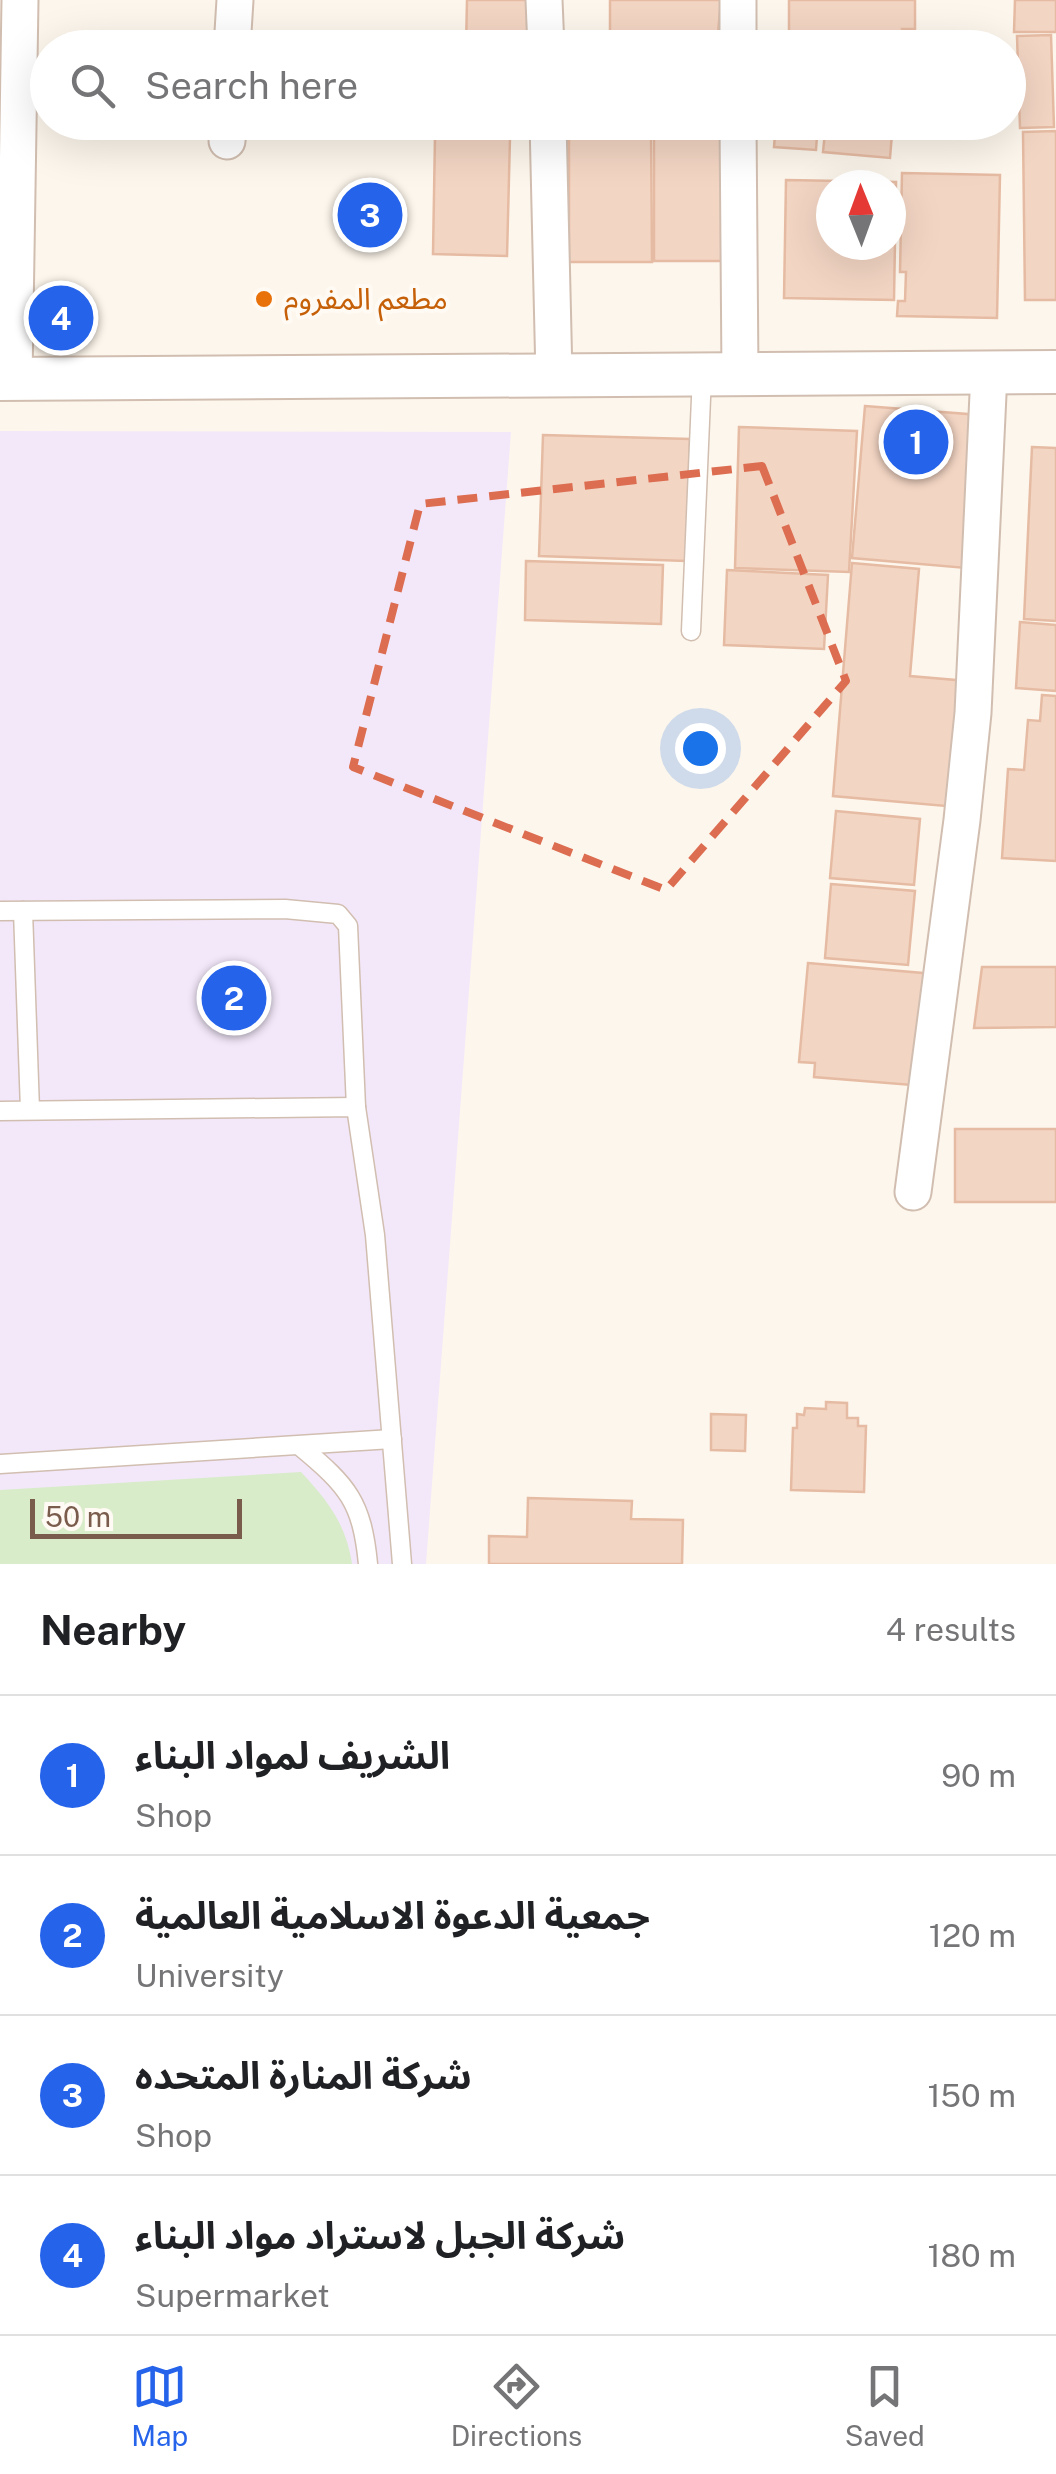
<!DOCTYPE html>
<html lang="en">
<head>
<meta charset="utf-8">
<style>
	:root { --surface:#fff; --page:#f6f6f6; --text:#202124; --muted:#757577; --line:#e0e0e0; --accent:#2563eb }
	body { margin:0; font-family:"Public Sans","Noto Sans Arabic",sans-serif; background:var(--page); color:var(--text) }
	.compass { position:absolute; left:816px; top:170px; width:90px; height:90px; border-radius:50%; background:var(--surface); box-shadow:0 10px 40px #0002; rotate:359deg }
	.scale { position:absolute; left:30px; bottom:25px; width:212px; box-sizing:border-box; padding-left:10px; border:5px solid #7a5c4d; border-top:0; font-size:28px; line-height:35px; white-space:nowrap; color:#7a5c4d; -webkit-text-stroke:8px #fffaf3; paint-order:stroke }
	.you { position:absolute; left:700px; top:748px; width:35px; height:35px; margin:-25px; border:8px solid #fff; border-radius:50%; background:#1a73e8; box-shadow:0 0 0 15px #1a73e833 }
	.badge { display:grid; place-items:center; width:65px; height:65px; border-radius:50%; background:var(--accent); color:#fff; font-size:32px; font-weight:700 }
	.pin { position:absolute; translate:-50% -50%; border:5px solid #fff; box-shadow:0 2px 10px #0006 }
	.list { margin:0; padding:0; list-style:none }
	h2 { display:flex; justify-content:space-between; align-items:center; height:130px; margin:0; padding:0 40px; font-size:42px }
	h2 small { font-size:32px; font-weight:400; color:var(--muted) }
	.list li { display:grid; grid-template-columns:65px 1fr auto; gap:30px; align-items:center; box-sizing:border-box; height:160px; padding:0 40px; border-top:2px solid var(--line) }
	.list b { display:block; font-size:38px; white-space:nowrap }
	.list p { margin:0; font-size:32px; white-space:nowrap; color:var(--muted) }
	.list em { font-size:32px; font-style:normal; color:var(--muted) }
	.icon { flex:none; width:55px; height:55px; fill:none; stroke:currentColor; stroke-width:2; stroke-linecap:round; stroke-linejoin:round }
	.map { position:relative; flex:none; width:1056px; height:1564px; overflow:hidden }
	.search { position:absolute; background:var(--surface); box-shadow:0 10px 40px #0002; left:30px; right:30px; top:30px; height:110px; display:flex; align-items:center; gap:25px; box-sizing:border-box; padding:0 35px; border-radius:55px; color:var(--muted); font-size:38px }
	.sheet { height:770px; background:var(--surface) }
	nav { display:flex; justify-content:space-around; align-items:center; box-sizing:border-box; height:140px; border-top:2px solid var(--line); background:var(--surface); font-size:28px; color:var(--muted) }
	nav a { display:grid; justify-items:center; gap:5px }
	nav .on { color:var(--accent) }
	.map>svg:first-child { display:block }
</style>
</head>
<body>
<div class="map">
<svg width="1056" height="1564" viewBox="0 0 1056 1564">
	<rect width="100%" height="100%" fill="#fdf6ec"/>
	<polygon fill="#f3e8fa" points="0,431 511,432 426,1564 0,1564"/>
	<path fill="#d8ecc9" d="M 301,1472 C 328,1501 346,1524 352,1564 L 0,1564 L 0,1490 Z"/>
	<g fill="#f3d5c3" stroke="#e6bba3" stroke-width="2.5" fill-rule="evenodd">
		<polygon points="467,0 539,0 538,48 466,48"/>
		<polygon points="610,0 721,0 717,44 696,44 696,48 610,45"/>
		<polygon points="789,0 915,0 915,29 902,29 902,48 877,48 878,43 844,43 844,48 789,48"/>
		<polygon points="1015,0 1056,0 1056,32 1014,32"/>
		<polygon points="1051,35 1054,127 1020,128 1017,36"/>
		<polygon points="569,122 651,122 652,262 569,262"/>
		<polygon points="654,122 735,122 736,261 654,261"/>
		<polygon points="776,122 818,122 816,150 774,147"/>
		<polygon points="826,122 893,122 890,158 823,152"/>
		<polygon points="1056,131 1056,300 1025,300 1023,132"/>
		<polygon points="435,136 510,138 507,256 433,254"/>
		<polygon points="902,173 1000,175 997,318 897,316 898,301 905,301 906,272 900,272"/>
		<path d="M 786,180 L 896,182 L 894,300 L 784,298 ZM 831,185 L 891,185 L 891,245 L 831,245 Z"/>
		<polygon points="865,406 980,415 966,568 852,558"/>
		<polygon points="739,427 857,431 849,572 735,568"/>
		<polygon points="543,435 690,439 686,561 539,556"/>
		<polygon points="1032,447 1056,448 1056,621 1024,619"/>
		<polygon points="526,561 663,565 661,624 525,620"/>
		<polygon points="852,563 919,569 910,676 967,681 957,807 833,796"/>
		<polygon points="727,570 828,575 824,649 724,645"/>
		<polygon points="1020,622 1056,625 1056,691 1016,688"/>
		<polygon points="1042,695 1056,696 1056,861 1002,858 1008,769 1024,770 1028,720 1040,721"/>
		<polygon points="836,811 920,819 914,885 830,878"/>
		<polygon points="831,884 915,891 908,965 825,958"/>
		<polygon points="808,963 934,974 924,1086 814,1077 815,1063 799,1062"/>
		<polygon points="982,967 1056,967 1056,1027 974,1028"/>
		<rect x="955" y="1129" width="101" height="73"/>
		<polygon points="826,1402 847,1403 847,1418 858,1418 858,1426 866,1426 864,1492 791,1490 793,1428 797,1428 797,1414 804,1415 805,1408 826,1409"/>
		<polygon points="711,1414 746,1415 745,1451 711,1450"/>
		<polygon points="528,1498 632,1501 631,1519 683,1520 682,1564 489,1564 489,1536 527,1537"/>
	</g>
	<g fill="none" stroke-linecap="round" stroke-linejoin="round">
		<defs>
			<g id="service">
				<polyline points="691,631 702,375"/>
				<polyline points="0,911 285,909 338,914 348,926 356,1107"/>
				<polyline points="23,911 30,1110"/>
				<polyline points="0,1111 356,1107 375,1235 402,1564"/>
				<path d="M 301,1447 C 348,1486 362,1502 368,1564"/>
				<polyline points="0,1464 392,1439"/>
			</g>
			<g id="minor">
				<polyline points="544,0 546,48"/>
				<polyline points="738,0 738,48"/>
				<polyline points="232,48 235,0"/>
				<polyline points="548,122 554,376"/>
				<polyline points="738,122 740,374"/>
				<polyline points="227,141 228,122"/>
				<polyline points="14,379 20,0"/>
				<polyline points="913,1192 962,820 973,713 989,373"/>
			</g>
			<polyline id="tertiary" points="0,379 1056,372"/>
		</defs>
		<use href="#service" stroke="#d1beb0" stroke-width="21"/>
		<use href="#minor" stroke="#d1beb0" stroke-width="39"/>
		<use href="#tertiary" stroke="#d1beb0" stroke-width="46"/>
		<use href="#service" stroke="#fff" stroke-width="18"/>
		<use href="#minor" stroke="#fff" stroke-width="35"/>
		<use href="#tertiary" stroke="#fff" stroke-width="42"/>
	</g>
	<path fill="none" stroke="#dc6d51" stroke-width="8" stroke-dasharray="20 12" stroke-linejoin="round" d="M 762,466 L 846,681 L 666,890 L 353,767 L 420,504 Z"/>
	<circle fill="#e8710a" stroke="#fffaf3" stroke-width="4" cx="264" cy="299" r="10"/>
	<g text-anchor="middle" stroke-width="8" stroke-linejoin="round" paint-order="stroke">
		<g font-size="30" fill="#c56008" stroke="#fffaf3" text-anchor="start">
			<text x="284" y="309">مطعم المفروم</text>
		</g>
	</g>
</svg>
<svg class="compass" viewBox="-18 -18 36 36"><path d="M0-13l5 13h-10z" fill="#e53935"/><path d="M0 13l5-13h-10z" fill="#757577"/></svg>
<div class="scale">50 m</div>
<div class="you"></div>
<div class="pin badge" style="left:916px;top:442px">1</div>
<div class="pin badge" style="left:234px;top:998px">2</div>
<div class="pin badge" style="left:370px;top:215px">3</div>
<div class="pin badge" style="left:61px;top:318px">4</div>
<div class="search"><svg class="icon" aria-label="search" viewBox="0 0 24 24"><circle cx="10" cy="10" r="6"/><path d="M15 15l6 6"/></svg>Search here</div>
</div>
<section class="sheet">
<h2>Nearby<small>4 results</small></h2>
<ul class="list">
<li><span class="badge">1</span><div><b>الشريف لمواد البناء</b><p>Shop</p></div><em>90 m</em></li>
<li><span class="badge">2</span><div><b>جمعية الدعوة الاسلامية العالمية</b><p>University</p></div><em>120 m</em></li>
<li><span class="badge">3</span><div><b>شركة المنارة المتحده</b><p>Shop</p></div><em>150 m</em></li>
<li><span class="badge">4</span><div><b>شركة الجبل لاستراد مواد البناء</b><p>Supermarket</p></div><em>180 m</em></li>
</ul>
</section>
<nav>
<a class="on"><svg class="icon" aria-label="map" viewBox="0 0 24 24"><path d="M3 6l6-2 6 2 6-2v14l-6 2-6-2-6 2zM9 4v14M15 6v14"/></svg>Map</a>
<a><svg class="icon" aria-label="directions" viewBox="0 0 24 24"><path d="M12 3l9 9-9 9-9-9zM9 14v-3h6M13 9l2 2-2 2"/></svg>Directions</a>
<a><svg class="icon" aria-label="saved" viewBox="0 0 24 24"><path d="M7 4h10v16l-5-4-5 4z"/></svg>Saved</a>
</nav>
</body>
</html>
